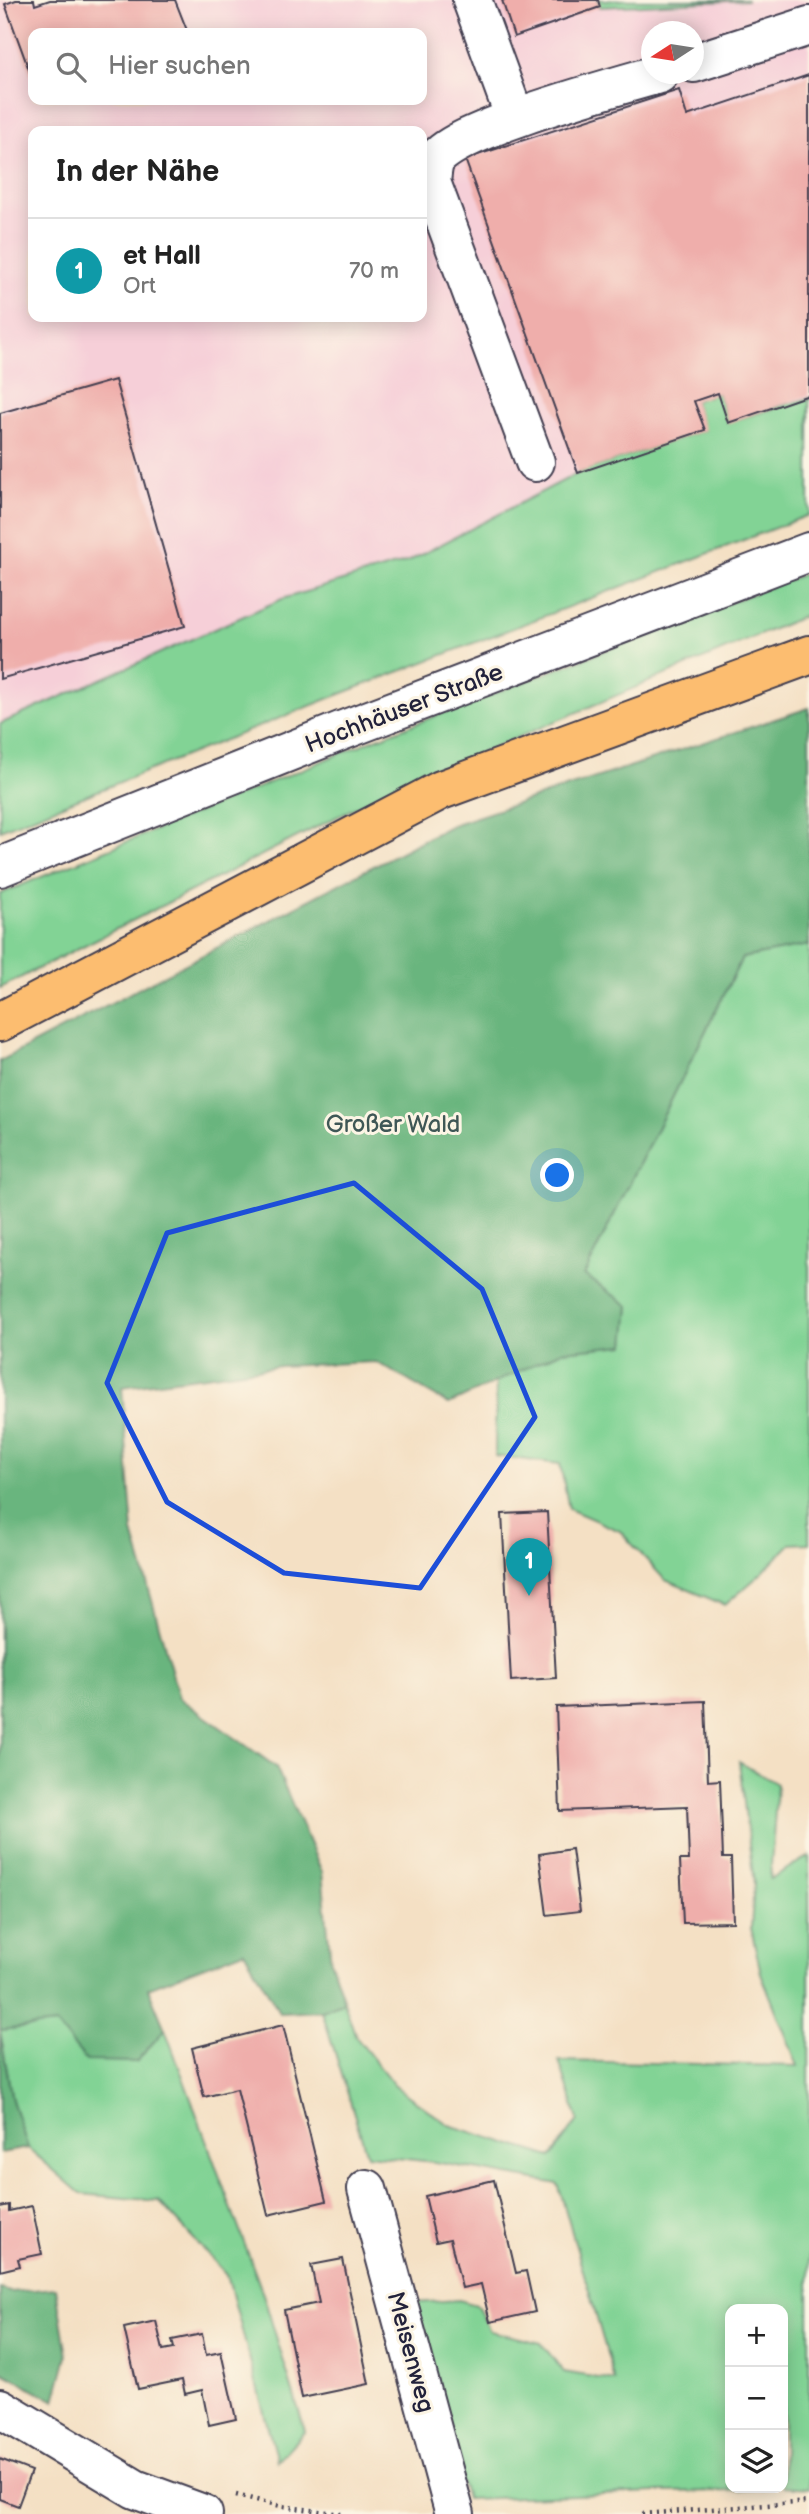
<!DOCTYPE html>
<html lang="de">
<head>
<meta charset="utf-8">
<style>
	:root { --surface:#fff; --page:#f2f2f2; --text:#222; --muted:#767676; --line:#e0e0e0; --accent:#2563eb }
	body { margin:0; font-family:"Balsamiq Sans",sans-serif; background:var(--page); color:var(--text) }
	.controls { position:absolute; right:21px; bottom:21px; display:grid; overflow:hidden; border-radius:14px; box-shadow:0 4px 18px #0003 }
	.controls button { width:63px; height:63px; display:grid; place-items:center; padding:0; border:0; border-bottom:2px solid var(--line); background:var(--surface); color:var(--text); font:35px sans-serif }
	.compass { position:absolute; left:641px; top:21px; width:63px; height:63px; border-radius:50%; background:var(--surface); box-shadow:0 4px 18px #0003; rotate:258deg }
	.you { position:absolute; left:558px; top:1176px; width:24px; height:24px; margin:-18px; border:5px solid #fff; border-radius:50%; background:#1a73e8; box-shadow:0 0 0 10px #1a73e833 }
	.badge { display:grid; place-items:center; width:46px; height:46px; border-radius:50%; background:var(--accent); color:#fff; font-size:23px; font-weight:700 }
	.pin { position:absolute; translate:-50% -58px; filter:drop-shadow(0 2px 4px #0008) }
	.pin::after { content:''; position:absolute; top:37px; width:24px; height:21px; background:inherit; clip-path:polygon(0 0,100% 0,50% 100%) }
	.list { margin:0; padding:0; list-style:none }
	h2 { display:flex; justify-content:space-between; align-items:center; height:91px; margin:0; padding:0 28px; font-size:30px }
	h2 small { font-size:23px; font-weight:400; color:var(--muted) }
	.list li { display:grid; grid-template-columns:46px 1fr auto; gap:21px; align-items:center; box-sizing:border-box; height:105px; padding:0 28px; border-top:2px solid var(--line) }
	.list b { display:block; font-size:26px; white-space:nowrap }
	.list p { margin:0; font-size:23px; white-space:nowrap; color:var(--muted) }
	.list em { font-size:23px; font-style:normal; color:var(--muted) }
	.icon { flex:none; width:38px; height:38px; fill:none; stroke:currentColor; stroke-width:2; stroke-linecap:round; stroke-linejoin:round }
	.map { position:relative; flex:none; width:809px; height:2514px; overflow:hidden }
	.search { position:absolute; background:var(--surface); box-shadow:0 4px 18px #0003; left:28px; top:28px; width:399px; height:77px; display:flex; align-items:center; gap:18px; box-sizing:border-box; padding:0 24px; border-radius:14px; color:var(--muted); font-size:26px }
	.panel { position:absolute; background:var(--surface); box-shadow:0 4px 18px #0003; left:28px; top:126px; width:399px; height:196px; border-radius:14px }
	.map>svg:first-child { display:block }
</style>
</head>
<body>
<div class="map">
<svg width="809" height="2514" viewBox="0 0 809 2514">
	<rect width="100%" height="100%" fill="#fcf5e5"/>
	<filter id="ink" filterUnits="userSpaceOnUse"><feTurbulence type="fractalNoise" baseFrequency=".0143" numOctaves="2"/><feDisplacementMap in="SourceGraphic" scale="14" xChannelSelector="R" yChannelSelector="G"/><feConvolveMatrix kernelMatrix="1 2 1 2 8 2 1 2 1" color-interpolation-filters="sRGB"/></filter>
	<filter id="wash" filterUnits="userSpaceOnUse"><feTurbulence type="fractalNoise" baseFrequency=".00686" numOctaves="4" result="noise"/><feDisplacementMap in="SourceGraphic" scale="28" xChannelSelector="R" yChannelSelector="G"/><feGaussianBlur stdDeviation="1.57" result="paint"/><feColorMatrix in="noise" values="0 0 0 0 0 0 0 0 0 0 0 0 0 0 0 0 0 1.4 0 .05"/><feComposite in="paint" operator="in"/></filter>
	<g filter="url(#wash)">
		<rect width="100%" height="100%" fill="#f4e0c4"/>
		<path fill="#f6cfd8" fill-rule="evenodd" d="M 0,0 L 809,0 L 809,475 L 0,756 ZM 652,32 L 694,32 L 694,74 L 652,74 ZM 33,33 L 422,33 L 422,100 L 33,100 ZM 33,131 L 422,131 L 422,317 L 33,317 Z"/>
		<g fill="#82d395" stroke="#527a68" stroke-width="2">
			<polygon points="598,0 748,0 600,7"/>
			<polygon points="718,393 728,422 809,398 809,515 330,698 0,830 0,724 282,599 409,561 578,473 704,430 694,401"/>
			<polygon points="809,572 809,614 372,799 0,988 0,894 373,740"/>
			<polygon points="809,945 809,1543 790,1544 763,1572 725,1605 665,1580 620,1531 569,1509 560,1464 495,1456 496,1382 562,1351 625,1344 629,1306 584,1275 742,958"/>
			<polygon points="739,1762 777,1784 770,1879 809,1856 809,2488 783,2486 783,2309 730,2309 730,2488 767,2488 735,2491 655,2492 466,2499 414,2303 459,2300 477,2305 490,2331 541,2343 564,2372 615,2381 558,2184 434,2162 367,2155 322,2011 344,2002 356,2037 395,2086 449,2125 551,2157 578,2120 559,2061 798,2066 761,1973 751,1928 754,1884"/>
			<polygon points="56,2024 87,2060 136,2062 165,2029 263,2294 305,2431 277,2461 227,2275 159,2201 81,2194 28,2148 12,2100 0,2030"/>
		</g>
		<g fill="#69b57e" stroke="#466c5c" stroke-width="2">
			<polygon points="809,708 809,945 742,958 584,1275 629,1306 625,1345 562,1351 449,1404 376,1362 280,1366 122,1387 133,1532 179,1698 276,1767 322,1872 331,1962 344,2002 322,2011 280,2013 244,1951 148,1988 165,2029 136,2062 87,2061 56,2024 0,2030 0,1061 452,825"/>
			<polygon points="0,2033 12,2100 28,2148 0,2153"/>
			<polygon points="56,2288 67,2356 55,2401 0,2371 0,2289 10,2292"/>
		</g>
		<g id="blocks">
			<g fill="#efaeab">
				<polygon points="16,0 34,0 35,5 50,0 175,0 188,33 33,33 33,81 5,4"/>
				<polygon points="502,0 598,0 600,7 514,37"/>
				<polygon points="809,75 809,395 728,423 718,393 694,401 705,430 578,473 465,159 679,90 687,116"/>
				<polygon points="115,380 185,626 0,679 0,413"/>
				<polygon points="547,1512 556,1678 511,1681 502,1514"/>
				<polygon points="705,1701 708,1781 720,1780 723,1858 731,1858 733,1922 683,1923 680,1860 689,1860 687,1806 560,1811 556,1707"/>
				<polygon points="572,1849 580,1911 547,1915 539,1854"/>
				<polygon points="283,2025 326,2201 268,2215 237,2089 204,2097 192,2048"/>
				<polygon points="494,2180 516,2273 526,2271 535,2312 490,2322 481,2284 462,2288 450,2239 436,2242 425,2196"/>
				<polygon points="9,2205 9,2211 32,2206 42,2254 18,2259 20,2266 0,2271 0,2207"/>
				<polygon points="343,2259 369,2384 302,2398 284,2310 319,2303 311,2265"/>
				<polygon points="156,2321 163,2350 174,2348 172,2340 202,2334 206,2355 221,2352 236,2419 209,2425 202,2390 185,2394 182,2380 138,2389 124,2328"/>
				<polygon points="0,2459 31,2471 18,2506 0,2499"/>
			</g>
		</g>
	</g>
	<g filter="url(#ink)">
		<use href="#blocks" fill-opacity="0" stroke="#423e50" stroke-width="2"/>
		<g fill="none" stroke-linecap="round" stroke-linejoin="round">
			<defs>
				<g id="minor">
					<polyline points="472,0 515,118"/>
					<polyline points="694,63 809,26"/>
					<path d="M 535,462 L 431,182 C 432,176 432,167 435,161 C 449,131 621,85 659,74"/>
					<polyline points="0,867 341,731 809,552"/>
					<polyline points="367,2189 455,2514"/>
					<polyline points="0,2408 135,2489 203,2514"/>
				</g>
				<polyline id="highway" points="0,1022 441,790 809,655"/>
			</defs>
			<use href="#minor" stroke="#423e50" stroke-width="42"/>
			<use href="#highway" stroke="#423e50" stroke-width="42"/>
			<g stroke="#423e50" stroke-width="4.5" stroke-dasharray="2 5" stroke-linecap="butt">
				<polyline points="236,2495 281,2506 342,2514"/>
				<polyline points="642,2514 809,2502"/>
			</g>
			<use href="#minor" stroke="#fff" stroke-width="38"/>
			<use href="#highway" stroke="#fcbd6f" stroke-width="38"/>
		</g>
	</g>
	<path fill="none" stroke="#1d4ed8" stroke-width="5" stroke-linejoin="round" d="M 354,1183 L 482,1289 L 535,1417 L 420,1588 L 284,1573 L 167,1502 L 107,1383 L 167,1233 Z"/>
	<g text-anchor="middle" stroke-width="6" stroke-linejoin="round" paint-order="stroke">
		<g font-size="24" fill="#22223b" stroke="#fcf5e5">
			<text transform="translate(404 708) rotate(-21)" y="8">Hochhäuser Straße</text>
			<text transform="translate(411 2352) rotate(75)" y="8">Meisenweg</text>
		</g>
		<g font-size="24" fill="#3f5756" stroke="#fcf5e5">
			<text x="393" y="1132">Großer Wald</text>
		</g>
	</g>
</svg>
<div class="controls">
<button>+</button>
<button>−</button>
<button><svg class="icon" aria-label="layers" viewBox="0 0 24 24"><path d="M12 4l9 5-9 5-9-5zM3 14l9 5 9-5"/></svg></button>
</div>
<svg class="compass" viewBox="-18 -18 36 36"><path d="M0-13l5 13h-10z" fill="#e53935"/><path d="M0 13l5-13h-10z" fill="#767676"/></svg>
<div class="you"></div>
<div class="pin badge" style="left:529px;top:1596px;background:#0f9aa8">1</div>
<div class="search"><svg class="icon" aria-label="search" viewBox="0 0 24 24"><circle cx="10" cy="10" r="6"/><path d="M15 15l6 6"/></svg>Hier suchen</div>
<section class="panel">
<h2>In der Nähe<small></small></h2>
<ul class="list">
<li><span class="badge" style="background:#0f9aa8">1</span><div><b>et Hall</b><p>Ort</p></div><em>70 m</em></li>
</ul>
</section>
</div>
</body>
</html>
